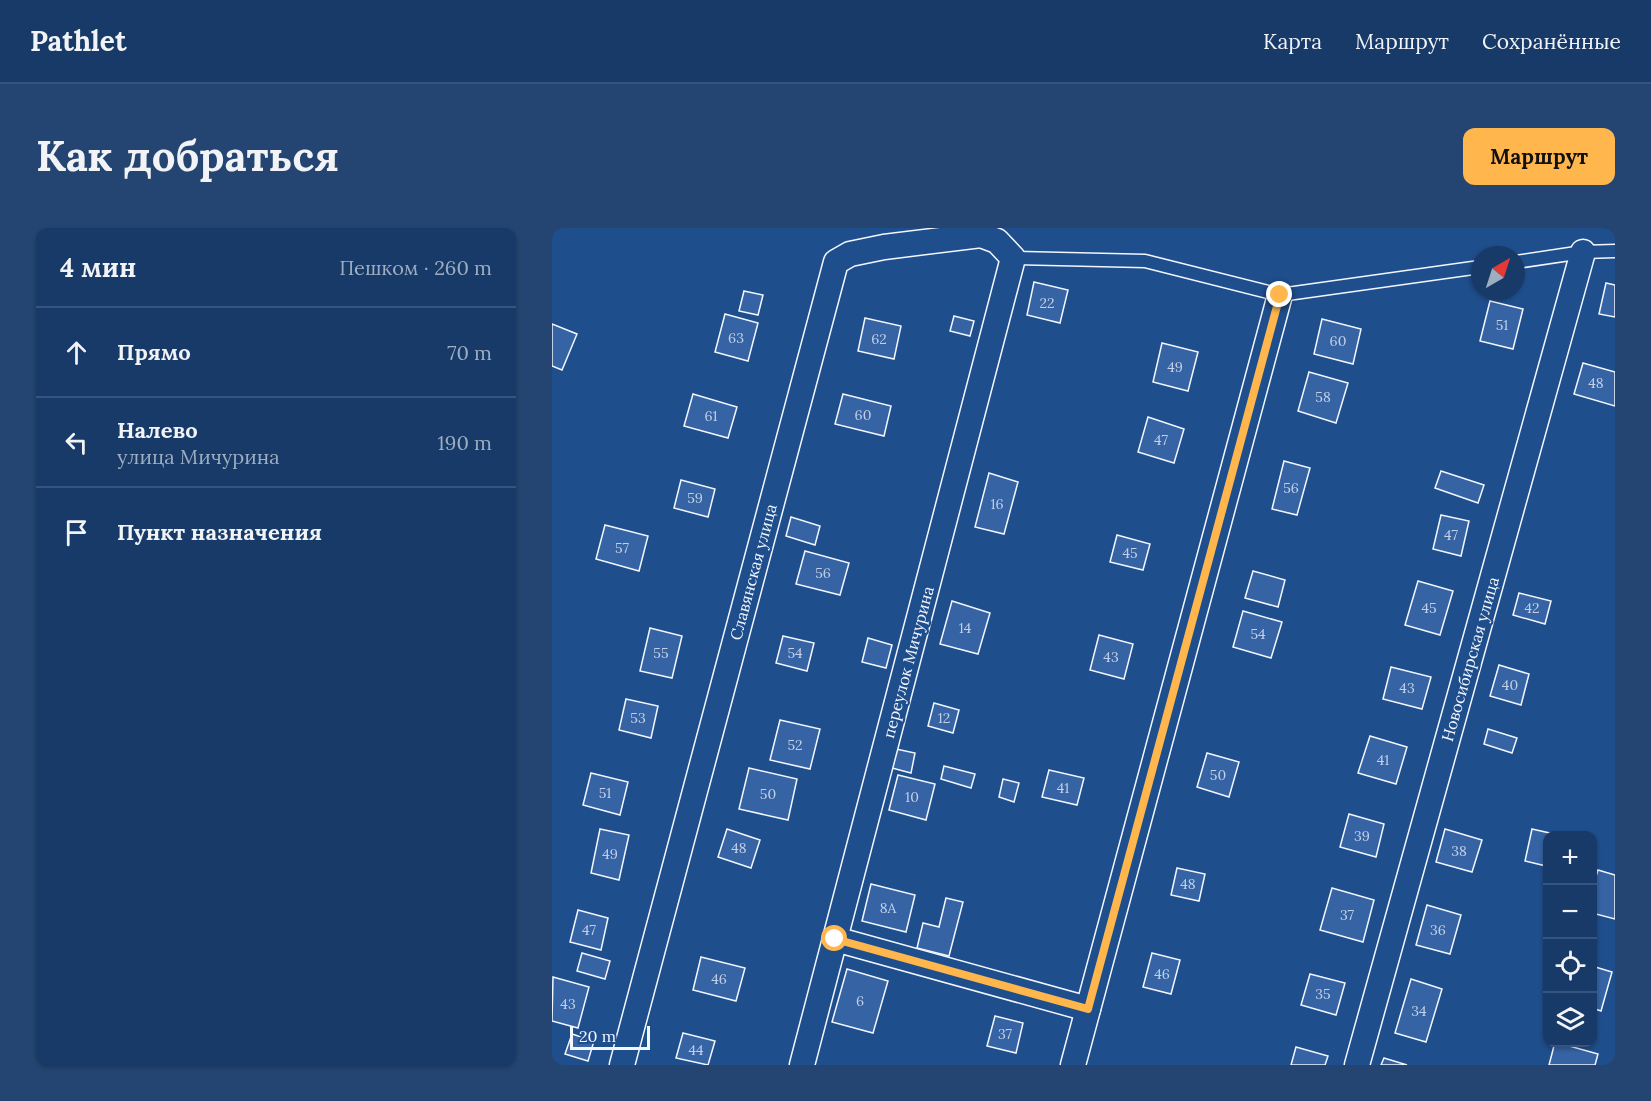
<!DOCTYPE html>
<html lang="ru">
<head>
<meta charset="utf-8">
<style>
	:root { --surface:#173a69; --page:#244571; --text:#f1f3f6; --muted:#9eadc0; --line:#36547d; --accent:#ffb74d }
	body { margin:0; font-family:Lora,serif; background:var(--page); color:var(--text) }
	.controls { position:absolute; right:18px; bottom:18px; display:grid; overflow:hidden; border-radius:12px; box-shadow:0 2px 4px #0004 }
	.controls button { width:54px; height:54px; display:grid; place-items:center; padding:0; border:0; border-bottom:2px solid var(--line); background:var(--surface); color:var(--text); font:30px sans-serif }
	.compass { position:absolute; left:919px; top:18px; width:54px; height:54px; border-radius:50%; background:var(--surface); box-shadow:0 2px 4px #0004; rotate:39deg }
	.scale { position:absolute; left:18px; bottom:15px; width:80px; box-sizing:border-box; padding-left:6px; border:3px solid #f2f6ff; border-top:0; font-size:16px; line-height:21px; white-space:nowrap; color:#f2f6ff; -webkit-text-stroke:4px #1f4e8c; paint-order:stroke }
	.stop { position:absolute; width:18px; height:18px; margin:-14px; border:4px solid #ffb74d; border-radius:50%; background:#fff }
	.stop.end { background:#ffb74d; border-color:#fff; box-shadow:0 2px 6px #0008 }
	.list { margin:0; padding:0; list-style:none }
	h2 { display:flex; justify-content:space-between; align-items:center; height:78px; margin:0; padding:0 24px; font-size:26px }
	h2 small { font-size:20px; font-weight:400; color:var(--muted) }
	.list li { display:grid; grid-template-columns:39px 1fr auto; gap:18px; align-items:center; box-sizing:border-box; height:90px; padding:0 24px; border-top:2px solid var(--line) }
	.list b { display:block; font-size:22px; white-space:nowrap }
	.list p { margin:0; font-size:20px; white-space:nowrap; color:var(--muted) }
	.list em { font-size:20px; font-style:normal; color:var(--muted) }
	.icon { flex:none; width:33px; height:33px; fill:none; stroke:currentColor; stroke-width:2; stroke-linecap:round; stroke-linejoin:round }
	.map { position:relative; flex:none; width:1063px; height:837px; overflow:hidden; border-radius:12px }
	header { display:flex; align-items:center; gap:36px; box-sizing:border-box; height:84px; padding:0 30px; background:var(--surface); border-bottom:2px solid var(--line) }
	header strong { font-size:28px }
	nav { display:flex; gap:33px; margin-inline-start:auto; font-size:21px }
	.intro { display:flex; align-items:center; justify-content:space-between; box-sizing:border-box; height:144px; padding:0 36px }
	h1 { margin:0; font-size:42px }
	.button { padding:15px 27px; border-radius:12px; background:var(--accent); color:#111; font-size:21px; font-weight:700 }
	main { display:flex; gap:36px; padding:0 36px }
	aside { flex:1; background:var(--surface); border-radius:12px; box-shadow:0 2px 4px #0004 }
	.map>svg:first-child { display:block }
</style>
</head>
<body>
<header>
<strong>Pathlet</strong>
<nav><a>Карта</a><a>Маршрут</a><a>Сохранённые</a></nav>
</header>
<div class="intro"><h1>Как добраться</h1><a class="button">Маршрут</a></div>
<main>
<aside>
<h2>4 мин<small>Пешком · 260 m</small></h2>
<ul class="list">
<li><svg class="icon" aria-label="ahead" viewBox="0 0 24 24"><path d="M12 20V5M6 11l6-6 6 6"/></svg><div><b>Прямо</b></div><em>70 m</em></li>
<li><svg class="icon" aria-label="left" viewBox="0 0 24 24"><path d="M17 20v-9H6M10 6l-5 5 5 5"/></svg><div><b>Налево</b><p>улица Мичурина</p></div><em>190 m</em></li>
<li><svg class="icon" aria-label="arrive" viewBox="0 0 24 24"><path d="M6 21V4h12l-3 4 3 4H6"/></svg><div><b>Пункт назначения</b></div></li>
</ul>
</aside>
<div class="map">
<svg width="1063" height="837" viewBox="0 0 1063 837">
	<rect width="100%" height="100%" fill="#1f4e8c"/>
	<g fill="#3563a3" stroke="#f2f6ff" stroke-width="1.5">
		<polygon points="482,54 516,62 508,95 475,87"/>
		<polygon points="1054,55 1063,57 1063,89 1047,86"/>
		<polygon points="192,63 211,67 206,87 187,83"/>
		<polygon points="938,73 971,81 961,121 928,113"/>
		<polygon points="173,86 206,95 196,133 163,124"/>
		<polygon points="402,88 422,93 418,108 398,103"/>
		<polygon points="313,90 349,98 342,131 306,123"/>
		<polygon points="770,91 809,101 801,136 762,126"/>
		<polygon points="0,96 25,106 10,142 0,138"/>
		<polygon points="610,115 646,124 636,163 601,154"/>
		<polygon points="1031,135 1063,144 1063,178 1022,166"/>
		<polygon points="757,144 796,155 784,195 746,183"/>
		<polygon points="141,166 185,179 176,210 132,198"/>
		<polygon points="291,166 339,178 332,208 283,196"/>
		<polygon points="596,189 632,201 622,235 586,224"/>
		<polygon points="732,233 758,240 745,287 720,281"/>
		<polygon points="889,243 932,257 926,275 883,260"/>
		<polygon points="437,245 466,254 452,306 423,299"/>
		<polygon points="129,252 163,261 156,289 122,280"/>
		<polygon points="889,287 917,293 909,328 881,321"/>
		<polygon points="239,289 268,298 263,317 234,308"/>
		<polygon points="53,297 96,308 87,343 44,331"/>
		<polygon points="565,307 598,316 591,342 558,334"/>
		<polygon points="253,323 297,335 288,367 244,356"/>
		<polygon points="701,343 733,352 726,379 693,370"/>
		<polygon points="866,353 901,363 888,407 853,397"/>
		<polygon points="967,365 999,373 993,396 961,387"/>
		<polygon points="400,373 438,385 426,426 388,416"/>
		<polygon points="691,383 730,394 719,430 681,419"/>
		<polygon points="98,400 130,408 120,450 88,443"/>
		<polygon points="547,407 581,416 572,451 538,442"/>
		<polygon points="231,408 262,415 255,443 224,435"/>
		<polygon points="316,410 340,417 334,440 310,434"/>
		<polygon points="947,437 977,446 969,477 938,468"/>
		<polygon points="839,439 879,449 870,481 831,471"/>
		<polygon points="74,471 106,478 99,510 67,502"/>
		<polygon points="382,475 407,482 401,505 376,498"/>
		<polygon points="228,492 268,501 258,541 218,532"/>
		<polygon points="936,501 965,510 960,525 932,516"/>
		<polygon points="818,508 855,519 844,556 806,545"/>
		<polygon points="344,521 363,525 359,545 340,540"/>
		<polygon points="655,525 687,534 677,569 645,559"/>
		<polygon points="392,538 423,546 419,560 389,551"/>
		<polygon points="197,540 245,551 236,592 187,581"/>
		<polygon points="497,542 532,550 525,577 490,569"/>
		<polygon points="39,545 76,554 68,587 31,577"/>
		<polygon points="346,547 383,556 374,592 337,582"/>
		<polygon points="451,551 467,555 462,574 447,569"/>
		<polygon points="797,586 832,596 824,629 788,619"/>
		<polygon points="48,601 77,607 67,652 39,645"/>
		<polygon points="175,601 208,612 199,640 166,629"/>
		<polygon points="893,601 930,612 920,644 884,634"/>
		<polygon points="980,601 1002,606 996,608 994,638 973,633"/>
		<polygon points="625,640 653,646 647,673 619,667"/>
		<polygon points="1046,642 1063,647 1063,691 1040,685 1040,661"/>
		<polygon points="319,656 363,667 354,704 310,693"/>
		<polygon points="780,660 822,672 811,714 768,702"/>
		<polygon points="394,670 411,674 397,728 365,720 371,695 387,699"/>
		<polygon points="875,677 909,687 898,726 864,717"/>
		<polygon points="26,682 56,690 49,722 18,714"/>
		<polygon points="30,725 58,733 53,751 25,743"/>
		<polygon points="600,725 628,732 619,766 591,759"/>
		<polygon points="149,729 193,740 184,773 141,762"/>
		<polygon points="1040,738 1060,744 1049,783 1040,780"/>
		<polygon points="295,741 336,753 321,805 280,794"/>
		<polygon points="758,746 793,755 784,787 749,777"/>
		<polygon points="1,749 37,759 26,800 0,793"/>
		<polygon points="859,751 890,761 874,814 843,805"/>
		<polygon points="443,788 471,795 464,825 435,818"/>
		<polygon points="131,805 163,813 156,837 124,830"/>
		<polygon points="20,806 42,813 36,833 13,826"/>
		<polygon points="1003,814 1046,826 1043,837 997,837"/>
		<polygon points="744,819 776,828 773,837 739,837"/>
		<polygon points="832,830 855,837 829,837"/>
	</g>
	<g fill="none" stroke-linecap="round" stroke-linejoin="round">
		<defs>
			<g id="service">
				<polyline points="461,30 593,33 728,67 928,39"/>
				<polyline points="964,34 1031,24 1063,23"/>
			</g>
			<g id="minor">
				<polyline points="283,711 536,781"/>
				<polyline points="70,837 284,34 298,26 332,19 429,7 445,13 461,30 250,837"/>
				<polyline points="521,837 728,67"/>
				<polyline points="805,837 1031,24"/>
			</g>
		</defs>
		<use href="#service" stroke="#f2f6ff" stroke-width="15"/>
		<use href="#minor" stroke="#f2f6ff" stroke-width="27"/>
		<use href="#service" stroke="#1f4e8c" stroke-width="12"/>
		<use href="#minor" stroke="#1f4e8c" stroke-width="24"/>
	</g>
	<g fill="none" stroke-linecap="round" stroke-linejoin="round">
		<polyline stroke="#ffb74d" stroke-width="8" points="283,711 536,781 728,67"/>
	</g>
	<g text-anchor="middle" stroke-width="4.5" stroke-linejoin="round" paint-order="stroke">
		<g font-size="14" fill="#c3d1e8">
			<text x="495" y="80">22</text>
			<text x="950" y="102">51</text>
			<text x="184" y="115">63</text>
			<text x="327" y="116">62</text>
			<text x="786" y="118">60</text>
			<text x="623" y="144">49</text>
			<text x="1044" y="160">48</text>
			<text x="771" y="174">58</text>
			<text x="311" y="192">60</text>
			<text x="159" y="193">61</text>
			<text x="609" y="217">47</text>
			<text x="739" y="265">56</text>
			<text x="143" y="275">59</text>
			<text x="445" y="281">16</text>
			<text x="899" y="312">47</text>
			<text x="70" y="325">57</text>
			<text x="578" y="330">45</text>
			<text x="271" y="350">56</text>
			<text x="877" y="385">45</text>
			<text x="980" y="385">42</text>
			<text x="413" y="405">14</text>
			<text x="706" y="411">54</text>
			<text x="109" y="430">55</text>
			<text x="243" y="430">54</text>
			<text x="559" y="434">43</text>
			<text x="958" y="462">40</text>
			<text x="855" y="465">43</text>
			<text x="86" y="495">53</text>
			<text x="392" y="495">12</text>
			<text x="243" y="522">52</text>
			<text x="831" y="537">41</text>
			<text x="666" y="552">50</text>
			<text x="511" y="565">41</text>
			<text x="53" y="570">51</text>
			<text x="216" y="571">50</text>
			<text x="360" y="574">10</text>
			<text x="810" y="613">39</text>
			<text x="187" y="625">48</text>
			<text x="907" y="628">38</text>
			<text x="58" y="631">49</text>
			<text x="636" y="661">48</text>
			<text x="336" y="685">8А</text>
			<text x="795" y="692">37</text>
			<text x="37" y="707">47</text>
			<text x="886" y="707">36</text>
			<text x="610" y="751">46</text>
			<text x="167" y="756">46</text>
			<text x="771" y="771">35</text>
			<text x="308" y="778">6</text>
			<text x="16" y="781">43</text>
			<text x="867" y="788">34</text>
			<text x="453" y="811">37</text>
			<text x="144" y="827">44</text>
		</g>
		<g font-size="16" fill="#f2f6ff" stroke="#1f4e8c">
			<text transform="translate(201 344) rotate(-75)" y="6">Славянская улица</text>
			<text transform="translate(918 431) rotate(-74)" y="6">Новосибирская улица</text>
			<text transform="translate(356 434) rotate(-75)" y="6">переулок Мичурина</text>
		</g>
	</g>
</svg>
<div class="controls">
<button>+</button>
<button>−</button>
<button><svg class="icon" aria-label="locate" viewBox="0 0 24 24"><circle cx="12" cy="12" r="6"/><path d="M12 2v4M12 18v4M2 12h4M18 12h4"/></svg></button>
<button><svg class="icon" aria-label="layers" viewBox="0 0 24 24"><path d="M12 4l9 5-9 5-9-5zM3 14l9 5 9-5"/></svg></button>
</div>
<svg class="compass" viewBox="-18 -18 36 36"><path d="M0-13l5 13h-10z" fill="#e53935"/><path d="M0 13l5-13h-10z" fill="#9eadc0"/></svg>
<div class="scale">20 m</div>
<div class="stop" style="left:283px;top:711px"></div>
<div class="stop end" style="left:728px;top:67px"></div>
</div>
</main>
</body>
</html>
